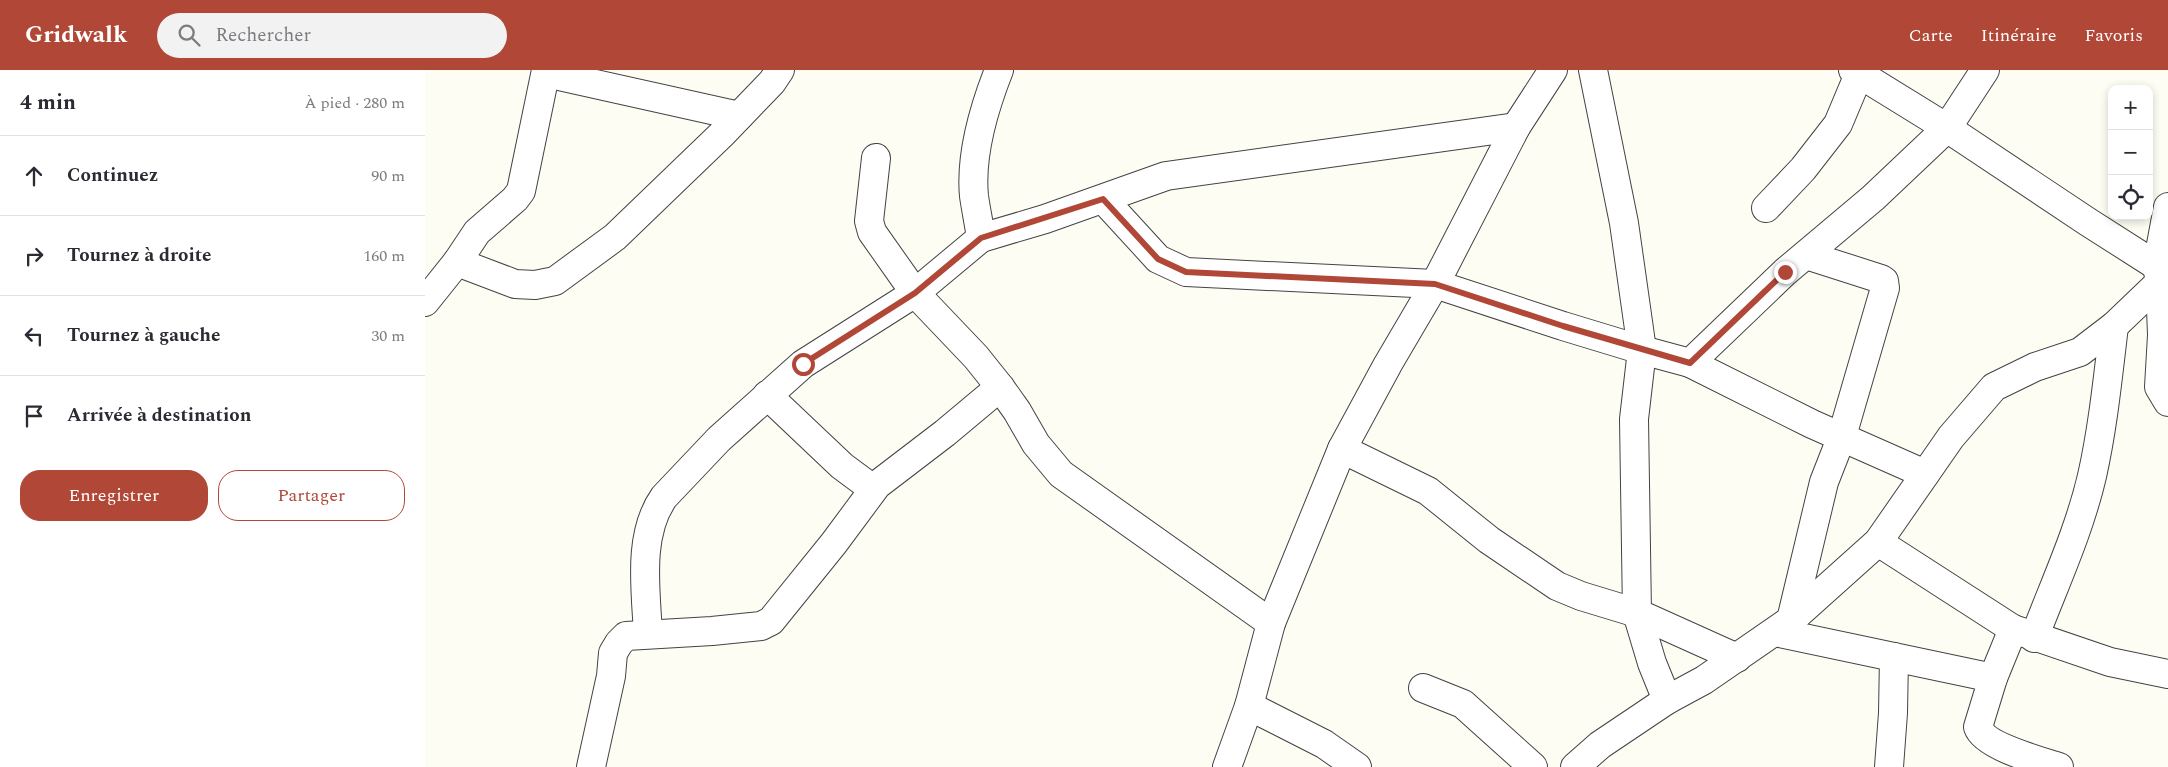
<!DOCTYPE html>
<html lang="fr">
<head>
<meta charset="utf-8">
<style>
	:root { --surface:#fff; --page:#f2f2f3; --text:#2b2b33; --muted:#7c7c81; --line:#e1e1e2; --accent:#b14737 }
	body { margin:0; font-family:Spectral,serif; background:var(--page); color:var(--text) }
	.controls { position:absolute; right:15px; top:15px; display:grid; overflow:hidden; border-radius:10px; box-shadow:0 2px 8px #0003 }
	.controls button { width:45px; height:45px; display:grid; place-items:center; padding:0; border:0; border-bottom:1px solid var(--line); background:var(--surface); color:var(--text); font:25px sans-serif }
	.stop { position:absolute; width:15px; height:15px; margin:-11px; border:4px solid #b14737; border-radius:50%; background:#fff }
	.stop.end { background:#b14737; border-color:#fff; box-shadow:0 1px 5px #0008 }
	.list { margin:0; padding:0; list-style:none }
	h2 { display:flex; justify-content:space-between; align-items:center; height:65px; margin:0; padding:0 20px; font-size:21px }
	h2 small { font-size:16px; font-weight:400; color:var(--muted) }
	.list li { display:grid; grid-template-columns:32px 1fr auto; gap:15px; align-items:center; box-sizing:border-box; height:80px; padding:0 20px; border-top:1px solid var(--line) }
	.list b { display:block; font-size:19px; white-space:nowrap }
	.list em { font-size:16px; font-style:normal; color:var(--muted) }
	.actions { display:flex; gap:10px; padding:15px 20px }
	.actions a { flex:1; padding:11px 0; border:1px solid var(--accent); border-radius:20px; text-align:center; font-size:18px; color:var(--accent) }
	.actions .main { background:var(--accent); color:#fff }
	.icon { flex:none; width:28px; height:28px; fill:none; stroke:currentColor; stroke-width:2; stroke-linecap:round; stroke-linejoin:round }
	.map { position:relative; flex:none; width:1743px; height:697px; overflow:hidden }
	header { display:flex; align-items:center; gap:30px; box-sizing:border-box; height:70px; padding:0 25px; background:var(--accent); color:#fff }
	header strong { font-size:24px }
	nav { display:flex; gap:28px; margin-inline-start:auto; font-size:18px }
	.search { width:350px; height:45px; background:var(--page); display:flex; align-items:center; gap:12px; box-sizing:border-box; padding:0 18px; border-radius:28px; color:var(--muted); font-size:19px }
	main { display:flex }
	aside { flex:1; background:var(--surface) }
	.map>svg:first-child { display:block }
</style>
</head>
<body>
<header>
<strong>Gridwalk</strong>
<div class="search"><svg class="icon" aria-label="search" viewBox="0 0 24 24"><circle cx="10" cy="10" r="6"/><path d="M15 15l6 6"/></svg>Rechercher</div>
<nav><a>Carte</a><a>Itinéraire</a><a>Favoris</a></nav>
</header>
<main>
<aside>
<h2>4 min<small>À pied · 280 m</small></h2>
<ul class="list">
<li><svg class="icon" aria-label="ahead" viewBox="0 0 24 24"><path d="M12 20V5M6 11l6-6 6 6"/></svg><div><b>Continuez</b></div><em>90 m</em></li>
<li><svg class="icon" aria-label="right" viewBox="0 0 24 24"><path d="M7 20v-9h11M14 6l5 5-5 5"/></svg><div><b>Tournez à droite</b></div><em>160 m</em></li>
<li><svg class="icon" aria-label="left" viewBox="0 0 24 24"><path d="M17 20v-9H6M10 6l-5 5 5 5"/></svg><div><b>Tournez à gauche</b></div><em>30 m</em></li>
<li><svg class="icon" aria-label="arrive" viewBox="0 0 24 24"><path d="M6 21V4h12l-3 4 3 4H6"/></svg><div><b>Arrivée à destination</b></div></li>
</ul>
<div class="actions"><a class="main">Enregistrer</a><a>Partager</a></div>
</aside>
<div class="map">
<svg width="1743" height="697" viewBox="0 0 1743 697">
	<rect width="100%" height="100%" fill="#fefdf4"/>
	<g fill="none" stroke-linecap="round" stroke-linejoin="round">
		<defs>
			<g id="minor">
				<polyline points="1428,0 1522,58 1663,152 1732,196"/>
				<polyline points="121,3 314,46"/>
				<polyline points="451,88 444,151 447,162 490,223 551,287 575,317 592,341 611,374 636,404 846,553"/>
				<polyline points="678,129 733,189 761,202 1010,214 1138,256 1217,280 1199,153 1168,0"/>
				<polyline points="1341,138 1378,99 1413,54 1434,4"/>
				<path d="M 556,168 C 554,154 551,140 549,126 C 545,84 559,38 574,0"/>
				<polyline points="32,192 90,214 110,215 130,211 190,167 296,65 347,12 355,0"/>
				<polyline points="1735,212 1737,265 1734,317 1743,332"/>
				<polyline points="0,232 32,192 52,162 90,129 96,121 121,0"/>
				<polyline points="1265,293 1387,354 1500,404"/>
				<polyline points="342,325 417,396 448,419"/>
				<polyline points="917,379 1003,421 1064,470 1132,516 1156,526 1212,543 1312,588"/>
				<polyline points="1453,472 1588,559 1685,592 1743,604"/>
				<polyline points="1366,550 1399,412 1417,366 1460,218 1459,211 1456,209 1381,185"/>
				<path d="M 1588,559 L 1568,608 L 1553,657 C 1559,676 1615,691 1634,697"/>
				<polyline points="1350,562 1568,608"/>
				<path d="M 223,564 C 221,521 212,465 239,427 L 294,369 L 378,294 L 490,223 L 556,168 L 620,149 L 741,106 L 1091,57"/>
				<path d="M 1609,568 C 1629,515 1654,462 1667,406 C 1678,357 1683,306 1689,256"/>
				<polyline points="998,618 1038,634 1108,697"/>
				<polyline points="1242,630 1227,593 1212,543 1209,349 1217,280 1265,293 1360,202 1448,128 1522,58 1560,0"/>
				<polyline points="824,636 899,674 932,697"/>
				<polyline points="166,697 186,606 188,583 194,573 201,566 287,561 336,556 346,551 409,473 452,415 520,363 575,317"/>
				<polyline points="802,697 824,636 846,553 917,379 963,294 1010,214 1091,57 1128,0"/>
				<polyline points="1150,697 1175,675 1242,630 1279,610 1366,550 1453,472 1526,367 1569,317 1610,297 1655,282 1689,256 1735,212 1732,196 1743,137"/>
				<polyline points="1464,697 1468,643 1469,587"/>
			</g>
		</defs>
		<use href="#minor" stroke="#434343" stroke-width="30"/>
		<use href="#minor" stroke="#fff" stroke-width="28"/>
	</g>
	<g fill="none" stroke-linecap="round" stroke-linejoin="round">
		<polyline stroke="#b14737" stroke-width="6" points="378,294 490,223 556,168 678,129 733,189 761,202 1010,214 1138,256 1265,293 1360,202"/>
	</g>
</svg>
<div class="controls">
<button>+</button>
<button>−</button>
<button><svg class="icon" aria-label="locate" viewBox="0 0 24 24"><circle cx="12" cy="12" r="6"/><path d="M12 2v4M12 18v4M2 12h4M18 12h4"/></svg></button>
</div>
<div class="stop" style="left:378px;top:294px"></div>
<div class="stop end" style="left:1360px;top:202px"></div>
</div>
</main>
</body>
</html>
